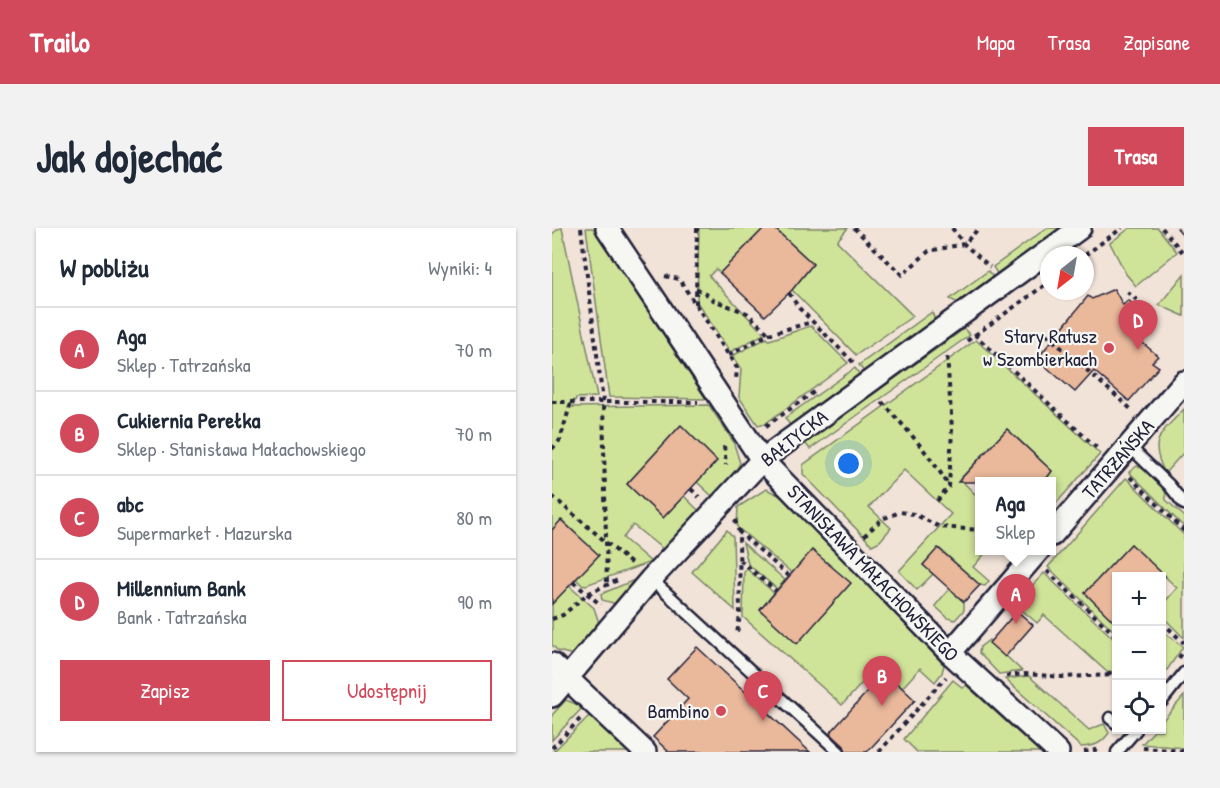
<!DOCTYPE html>
<html lang="pl">
<head>
<meta charset="utf-8">
<style>
	:root { --surface:#fff; --page:#f2f2f3; --text:#1f2937; --muted:#747a83; --line:#e0e1e3; --accent:#d1495b }
	body { margin:0; font-family:"Patrick Hand",sans-serif; background:var(--page); color:var(--text) }
	.controls { position:absolute; right:18px; bottom:18px; display:grid; overflow:hidden; border-radius:0px; box-shadow:0 2px 4px #0004 }
	.controls button { width:54px; height:54px; display:grid; place-items:center; padding:0; border:0; border-bottom:2px solid var(--line); background:var(--surface); color:var(--text); font:30px sans-serif }
	.compass { position:absolute; left:488px; top:18px; width:54px; height:54px; border-radius:50%; background:var(--surface); box-shadow:0 2px 4px #0004; rotate:211deg }
	.you { position:absolute; left:297px; top:236px; width:21px; height:21px; margin:-15px; border:4px solid #fff; border-radius:50%; background:#1a73e8; box-shadow:0 0 0 9px #1a73e833 }
	.badge { display:grid; place-items:center; width:39px; height:39px; border-radius:50%; background:var(--accent); color:#fff; font-size:20px; font-weight:700 }
	.pin { position:absolute; translate:-50% -50px; filter:drop-shadow(0 2px 3px #0008) }
	.pin::after { content:''; position:absolute; top:32px; width:21px; height:18px; background:inherit; clip-path:polygon(0 0,100% 0,50% 100%) }
	.popup { position:absolute; left:423px; top:249px; width:81px; height:78px; box-sizing:border-box; display:grid; place-content:center; border-radius:0px; background:var(--surface); filter:drop-shadow(0 2px 4px #0005); font-size:20px; white-space:nowrap; color:var(--muted) }
	.popup b { font-size:22px; color:var(--text) }
	.popup::after { content:''; position:absolute; left:50%; top:100%; margin-left:-12px; border:12px solid transparent; border-top-color:var(--surface) }
	.list { margin:0; padding:0; list-style:none }
	h2 { display:flex; justify-content:space-between; align-items:center; height:78px; margin:0; padding:0 24px; font-size:26px }
	h2 small { font-size:20px; font-weight:400; color:var(--muted) }
	.list li { display:grid; grid-template-columns:39px 1fr auto; gap:18px; align-items:center; box-sizing:border-box; height:84px; padding:0 24px; border-top:2px solid var(--line) }
	.list b { display:block; font-size:22px; white-space:nowrap }
	.list p { margin:0; font-size:20px; white-space:nowrap; color:var(--muted) }
	.list em { font-size:20px; font-style:normal; color:var(--muted) }
	.actions { display:flex; gap:12px; padding:18px 24px }
	.actions a { flex:1; padding:14px 0; border:2px solid var(--accent); border-radius:0px; text-align:center; font-size:21px; color:var(--accent) }
	.actions .main { background:var(--accent); color:#fff }
	.icon { flex:none; width:33px; height:33px; fill:none; stroke:currentColor; stroke-width:2; stroke-linecap:round; stroke-linejoin:round }
	.map { position:relative; flex:none; width:632px; height:524px; overflow:hidden; border-radius:0px }
	header { display:flex; align-items:center; gap:36px; box-sizing:border-box; height:84px; padding:0 30px; background:var(--accent); color:#fff }
	header strong { font-size:28px }
	nav { display:flex; gap:33px; margin-inline-start:auto; font-size:21px }
	.intro { display:flex; align-items:center; justify-content:space-between; box-sizing:border-box; height:144px; padding:0 36px }
	h1 { margin:0; font-size:42px }
	.button { padding:15px 27px; border-radius:0px; background:var(--accent); color:#fff; font-size:21px; font-weight:700 }
	main { display:flex; gap:36px; padding:0 36px }
	aside { flex:1; background:var(--surface); border-radius:0px; box-shadow:0 2px 4px #0004 }
	.map>svg:first-child { display:block }
</style>
</head>
<body>
<header>
<strong>Trailo</strong>
<nav><a>Mapa</a><a>Trasa</a><a>Zapisane</a></nav>
</header>
<div class="intro"><h1>Jak dojechać</h1><a class="button">Trasa</a></div>
<main>
<aside>
<h2>W pobliżu<small>Wyniki: 4</small></h2>
<ul class="list">
<li><span class="badge">A</span><div><b>Aga</b><p>Sklep · Tatrzańska</p></div><em>70 m</em></li>
<li><span class="badge">B</span><div><b>Cukiernia Perełka</b><p>Sklep · Stanisława Małachowskiego</p></div><em>70 m</em></li>
<li><span class="badge">C</span><div><b>abc</b><p>Supermarket · Mazurska</p></div><em>80 m</em></li>
<li><span class="badge">D</span><div><b>Millennium Bank</b><p>Bank · Tatrzańska</p></div><em>90 m</em></li>
</ul>
<div class="actions"><a class="main">Zapisz</a><a>Udostępnij</a></div>
</aside>
<div class="map">
<svg width="632" height="524" viewBox="0 0 632 524">
	<rect width="100%" height="100%" fill="#f2e3d8"/>
	<filter id="ink" filterUnits="userSpaceOnUse"><feTurbulence type="fractalNoise" baseFrequency=".0167" numOctaves="2"/><feDisplacementMap in="SourceGraphic" scale="12" xChannelSelector="R" yChannelSelector="G"/><feConvolveMatrix kernelMatrix="1 2 1 2 8 2 1 2 1" color-interpolation-filters="sRGB"/></filter>
	<g filter="url(#ink)">
		<g fill="#d0e499" stroke="#79836a" stroke-width="1.5">
			<polygon points="8,0 10,0 45,169 24,170 21,179 157,177 181,213 188,235 179,251 162,270 145,254 128,198 75,256 111,290 132,268 148,284 112,322 81,297 71,310 99,334 31,358 24,351 46,327 10,292 0,302 0,6"/>
			<polygon points="34,0 41,0 154,171 57,169"/>
			<polygon points="147,0 212,0 168,45 164,41 157,48 212,106 178,124 145,74"/>
			<polygon points="222,0 296,0 285,13 361,88 304,127 240,62 261,36"/>
			<polygon points="495,0 510,0 446,47 441,39"/>
			<polygon points="578,0 606,0 625,24 584,58 574,46 558,15"/>
			<polygon points="436,43 442,50 406,75 398,71"/>
			<polygon points="632,46 632,88 607,77"/>
			<polygon points="380,84 383,92 312,144 307,137"/>
			<path d="M 259,98 L 296,135 L 214,195 L 206,197 L 187,169 L 189,141 L 180,128 L 215,110 L 217,112 C 232,108 244,102 259,98 Z"/>
			<polygon points="412,101 418,107 258,221 253,215"/>
			<polygon points="424,112 548,226 500,280 500,254 492,253 500,243 455,201 408,251 428,271 428,322 435,323 421,339 437,353 433,358 428,357 387,320 371,337 381,346 365,362 347,343 399,286 352,242 317,279 339,300 328,313 320,317 251,246 251,237"/>
			<polygon points="303,140 308,147 238,197 233,190"/>
			<path d="M 632,181 L 632,224 L 613,245 C 595,211 610,205 632,181 Z"/>
			<polygon points="585,238 594,242 613,259 614,272 632,288 632,299 577,244"/>
			<polygon points="574,250 632,307 632,410 610,388 610,377 625,360 579,316 533,365 564,378 564,405 496,339"/>
			<polygon points="214,261 233,270 392,437 390,445 383,454 368,440 350,460 325,439 290,477 191,389 192,344 195,341 222,365 208,382 245,415 298,355 260,322 240,345 185,299 186,279"/>
			<polygon points="175,302 181,309 183,382 140,344"/>
			<polygon points="191,315 233,352 225,361 196,336"/>
			<polygon points="492,345 564,413 564,443 555,444 492,387 485,395 463,376"/>
			<polygon points="92,348 68,377 50,372 49,366"/>
			<polygon points="17,358 42,380 47,395 21,427 6,423 0,417 0,376"/>
			<polygon points="397,361 412,374 412,382 403,392 396,390 383,378"/>
			<polygon points="610,402 631,419 615,442 610,442"/>
			<polygon points="437,412 470,443 447,446 427,425 428,419"/>
			<path d="M 477,448 L 537,502 L 552,496 L 557,505 C 549,516 543,518 529,519 L 453,451 Z"/>
			<polygon points="401,452 411,460 414,457 488,524 365,524 352,511"/>
			<polygon points="632,468 632,520 590,516 603,502 610,502 610,493"/>
			<polygon points="14,472 31,479 0,512 0,487"/>
			<polygon points="39,486 80,524 1,524"/>
		</g>
		<g fill="#eab89b" stroke="#22223b" stroke-width="1.5">
			<polygon points="212,0 222,0 261,36 240,62 213,88 168,45"/>
			<polygon points="562,61 571,77 576,72 590,84 584,91 596,97 585,110 606,128 600,134 607,139 577,173 542,143 523,164 485,131 536,68 540,71"/>
			<polygon points="129,197 165,233 111,290 75,256"/>
			<polygon points="455,201 500,243 492,254 406,254"/>
			<polygon points="9,292 47,327 0,376 0,302"/>
			<polygon points="579,316 613,348 564,348 564,396 533,365"/>
			<polygon points="386,320 428,357 412,374 371,337"/>
			<polygon points="260,322 299,355 245,416 208,382"/>
			<polygon points="465,383 481,397 453,429 437,415"/>
			<polygon points="145,419 258,524 117,524 101,509 136,471 115,451"/>
			<polygon points="333,444 363,472 315,524 294,524 292,518 278,505"/>
		</g>
		<g fill="none" stroke-linecap="round" stroke-linejoin="round">
			<defs>
				<g id="lane">
					<polyline points="577,218 617,257 632,276"/>
					<polyline points="99,351 287,524"/>
					<polyline points="610,473 632,445"/>
					<polyline points="558,490 564,495"/>
					<polyline points="565,524 584,502"/>
				</g>
				<g id="street">
					<polyline points="55,0 210,232 398,425 506,524"/>
					<polyline points="500,307 632,154"/>
					<polyline points="398,425 487,322"/>
					<polyline points="0,436 93,524"/>
					<polyline points="0,468 99,351 210,232 528,0"/>
				</g>
			</defs>
			<use href="#lane" stroke="#22223b" stroke-width="15"/>
			<use href="#street" stroke="#22223b" stroke-width="26"/>
			<g stroke="#22223b" stroke-width="4" stroke-dasharray="4.5 4.5" stroke-linecap="butt">
				<polyline points="29,0 51,174 55,357"/>
				<polyline points="302,0 350,47 377,23 412,16 427,0"/>
				<polyline points="400,0 412,16 438,39"/>
				<polyline points="610,0 632,26"/>
				<polyline points="533,27 570,0"/>
				<polyline points="113,48 127,51 185,140 184,152"/>
				<polyline points="144,61 151,63 161,72 195,85 217,106"/>
				<polyline points="575,64 585,72"/>
				<polyline points="237,65 247,80 304,137"/>
				<polyline points="144,76 145,0"/>
				<polyline points="593,79 603,86"/>
				<polyline points="494,106 580,182"/>
				<polyline points="423,107 497,54"/>
				<polyline points="415,113 423,107 547,222"/>
				<polyline points="177,127 217,106 260,94"/>
				<polyline points="0,174 146,174"/>
				<path d="M 330,174 C 354,200 378,227 397,258"/>
				<polyline points="214,198 262,164"/>
				<polyline points="172,218 174,237"/>
				<polyline points="0,221 8,212 19,174"/>
				<polyline points="578,249 632,303"/>
				<polyline points="139,261 147,269"/>
				<polyline points="0,268 82,338"/>
				<polyline points="385,273 397,259 400,201 395,127"/>
				<polyline points="183,292 187,304 188,387 185,406"/>
				<polyline points="186,303 237,348"/>
				<polyline points="312,308 330,291 348,284 362,286 388,299 428,302"/>
				<polyline points="188,332 224,363"/>
				<polyline points="495,343 564,408"/>
				<polyline points="21,354 49,377"/>
				<polyline points="0,391 11,387 35,366 68,351"/>
				<polyline points="610,394 632,415"/>
				<polyline points="627,430 632,422"/>
				<polyline points="556,447 564,438"/>
				<polyline points="454,448 473,446 511,449 564,447"/>
				<polyline points="0,520 28,491"/>
				<polyline points="591,520 632,523"/>
				<polyline points="327,524 394,449"/>
				<polyline points="532,524 549,521"/>
			</g>
			<use href="#lane" stroke="#f6f6f2" stroke-width="10"/>
			<use href="#street" stroke="#f6f6f2" stroke-width="21"/>
			<polyline stroke="#22223b" stroke-width="1.5" points="625,0 632,8"/>
		</g>
	</g>
	<g fill="#d1495b" stroke="#f6f6f2" stroke-width="2">
		<circle cx="557" cy="120" r="6"/>
		<circle cx="169" cy="483" r="6"/>
	</g>
	<g text-anchor="middle" stroke-width="4.5" stroke-linejoin="round" paint-order="stroke">
		<g font-size="20" fill="#22223b" stroke="#f6f6f2" text-anchor="end">
			<text x="545" y="115">Stary Ratusz<tspan x="545" dy="23">w Szombierkach</tspan></text>
			<text x="157" y="490">Bambino</text>
		</g>
		<g font-size="20" fill="#22223b" stroke="#f6f6f2">
			<text transform="translate(242 210) rotate(-38)" y="7">BAŁTYCKA</text>
			<text transform="translate(566 231) rotate(-49)" y="7">TATRZAŃSKA</text>
			<text transform="translate(321 345) rotate(46)" y="7">STANISŁAWA MAŁACHOWSKIEGO</text>
		</g>
	</g>
</svg>
<div class="controls">
<button>+</button>
<button>−</button>
<button><svg class="icon" aria-label="locate" viewBox="0 0 24 24"><circle cx="12" cy="12" r="6"/><path d="M12 2v4M12 18v4M2 12h4M18 12h4"/></svg></button>
</div>
<svg class="compass" viewBox="-18 -18 36 36"><path d="M0-13l5 13h-10z" fill="#e53935"/><path d="M0 13l5-13h-10z" fill="#747a83"/></svg>
<div class="you"></div>
<div class="pin badge" style="left:464px;top:396px">A</div>
<div class="popup"><b>Aga</b>Sklep</div>
<div class="pin badge" style="left:330px;top:478px">B</div>
<div class="pin badge" style="left:211px;top:493px">C</div>
<div class="pin badge" style="left:586px;top:122px">D</div>
</div>
</main>
</body>
</html>
